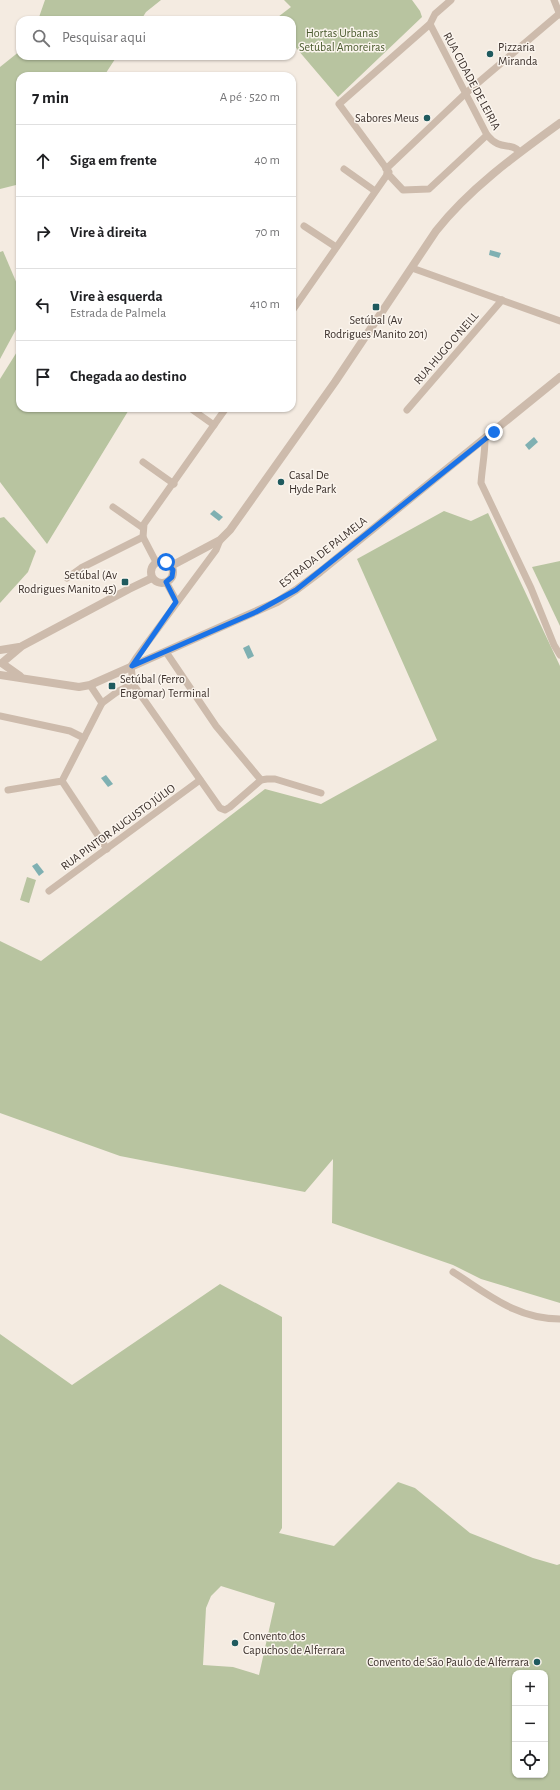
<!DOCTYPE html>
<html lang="pt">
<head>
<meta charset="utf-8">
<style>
	:root { --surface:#fff; --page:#f2f2f2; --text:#202124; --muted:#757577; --line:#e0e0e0 }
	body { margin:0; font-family:"Alegreya Sans",sans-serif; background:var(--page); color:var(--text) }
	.controls { position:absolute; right:12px; bottom:12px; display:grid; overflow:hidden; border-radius:8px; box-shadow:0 1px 3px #0004 }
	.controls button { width:36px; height:36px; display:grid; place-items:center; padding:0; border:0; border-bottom:1px solid var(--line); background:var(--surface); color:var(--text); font:20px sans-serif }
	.stop { position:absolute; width:12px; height:12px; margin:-9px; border:3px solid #1a73e8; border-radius:50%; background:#fff }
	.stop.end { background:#1a73e8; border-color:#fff; box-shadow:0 1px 4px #0008 }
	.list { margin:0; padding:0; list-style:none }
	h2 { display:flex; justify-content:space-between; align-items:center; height:52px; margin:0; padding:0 16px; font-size:17px }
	h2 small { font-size:13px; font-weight:400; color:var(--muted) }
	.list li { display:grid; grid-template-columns:26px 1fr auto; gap:12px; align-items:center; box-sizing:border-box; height:72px; padding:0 16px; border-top:1px solid var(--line) }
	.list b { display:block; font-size:15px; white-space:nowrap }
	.list p { margin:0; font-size:13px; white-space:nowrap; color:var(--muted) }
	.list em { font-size:13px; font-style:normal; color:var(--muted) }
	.icon { flex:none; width:22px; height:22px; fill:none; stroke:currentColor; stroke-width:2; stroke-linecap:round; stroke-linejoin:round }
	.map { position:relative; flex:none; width:560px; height:1790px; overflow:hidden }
	.search { position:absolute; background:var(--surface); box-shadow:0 1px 3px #0004; left:16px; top:16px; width:280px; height:44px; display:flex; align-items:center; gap:10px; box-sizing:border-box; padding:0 14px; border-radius:12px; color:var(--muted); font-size:15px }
	.panel { position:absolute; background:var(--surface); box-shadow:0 1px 3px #0004; left:16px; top:72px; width:280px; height:340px; border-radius:12px }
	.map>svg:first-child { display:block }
</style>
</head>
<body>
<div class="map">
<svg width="560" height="1790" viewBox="0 0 560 1790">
	<rect width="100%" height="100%" fill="#f4ebe1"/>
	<g fill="#b8c4a0" fill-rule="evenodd">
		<polygon points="45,0 161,0 146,12 141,20 38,20"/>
		<polygon points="284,0 412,0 420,11 422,17 338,97 292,43 292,20 274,20 291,7"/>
		<polygon points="20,51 20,56 117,56 104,76 20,76 20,184 0,189 0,67"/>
		<polygon points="3,251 20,291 20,322 0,359 0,252"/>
		<polygon points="20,347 20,408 130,408 47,544 0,482 0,379"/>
		<polygon points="444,511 471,521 488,513 560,666 560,1303 481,1279 453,1265 332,1223 333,1159 305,1192 120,1156 0,1113 0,941 41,961 265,789 321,804 437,740 357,559"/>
		<polygon points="4,517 36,551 28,572 0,603 0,518"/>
		<polygon points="560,561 560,626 532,567"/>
		<polygon points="27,877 36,880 29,903 20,900"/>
		<path d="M 220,1284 L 282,1317 L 282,1528 L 279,1533 L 334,1546 L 398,1482 L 415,1488 L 470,1533 L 533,1558 L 557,1565 L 560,1564 L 560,1790 L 0,1790 L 0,1334 L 72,1385 ZM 221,1586 L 275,1603 L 259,1675 L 233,1667 L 203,1665 L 206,1608 L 211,1596 ZM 515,1673 L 545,1673 L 545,1775 L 515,1775 Z"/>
	</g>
	<g fill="#7fb0b2">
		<polygon points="490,250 501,253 499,258 489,255"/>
		<polygon points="534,437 538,442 529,450 525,445"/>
		<polygon points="214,510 223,517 219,521 210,514"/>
		<polygon points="249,645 254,656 248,659 243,648"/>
		<polygon points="106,775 113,784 108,787 101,778"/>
		<polygon points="37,863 44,872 39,876 32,866"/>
	</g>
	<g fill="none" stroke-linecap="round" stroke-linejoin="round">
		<g stroke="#cdbbac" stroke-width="7">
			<polyline points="554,0 560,15"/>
			<path d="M 430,24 L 487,135 C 501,152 510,141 520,152"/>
			<polyline points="344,169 375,191"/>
			<polyline points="386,169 466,93 559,14"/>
			<polyline points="387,173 403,190 429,189 487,135"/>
			<polyline points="304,226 336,247"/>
			<polyline points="412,268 560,321"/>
			<polyline points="292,311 389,172 339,104 430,24 435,14 451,0"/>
			<polyline points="190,408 214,425"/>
			<polyline points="407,410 502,300"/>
			<path d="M 485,439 C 485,454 482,468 481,483 L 531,588 L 554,645 L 560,655"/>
			<polyline points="143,462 174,484"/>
			<polyline points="113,507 143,528"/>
			<polyline points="156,562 143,537 144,524 226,408"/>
			<polyline points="67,578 81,568 143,537"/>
			<polyline points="166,582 177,602"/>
			<polyline points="166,652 216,726 261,780"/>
			<polyline points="133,684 220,808 225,810 230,807 261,780 267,779 275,779 321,793"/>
			<polyline points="90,685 102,703 117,692 133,684 131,666 136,658 216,550 220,540"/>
			<polyline points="0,716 70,731 84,738"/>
			<polyline points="62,781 107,849"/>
			<polyline points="8,790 62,781 102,703"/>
			<polyline points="49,891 200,780"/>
			<path d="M 453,1272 C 488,1294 516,1319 560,1319"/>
		</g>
		<g stroke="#cdbbac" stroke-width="8">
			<circle cx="162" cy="572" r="11"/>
			<path d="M 171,566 L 220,540 L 230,530 L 335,382 L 436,231 C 470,188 516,155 560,123"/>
			<polyline points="0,650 19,647"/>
			<polyline points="3,662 22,646 129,589 152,578"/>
			<polyline points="3,664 20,676"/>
			<polyline points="0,675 79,687 90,685 277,602 296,590 320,572 560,377"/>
		</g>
	</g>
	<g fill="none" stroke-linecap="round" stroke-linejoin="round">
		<polyline stroke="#1a73e8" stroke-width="5" points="166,562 173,570 172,577 166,582 176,602 132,666 256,612 296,590 494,432"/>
	</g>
	<g fill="#1f5a5e" stroke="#fbf5ee" stroke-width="1.5">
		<circle cx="490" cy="54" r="4"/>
		<circle cx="427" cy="118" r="4"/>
		<rect x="372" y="303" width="8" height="8" rx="2"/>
		<circle cx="281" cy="482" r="4"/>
		<rect x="121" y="578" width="8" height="8" rx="2"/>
		<rect x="108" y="682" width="8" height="8" rx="2"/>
		<circle cx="235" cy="1643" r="4"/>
		<circle cx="537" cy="1662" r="4"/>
	</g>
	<g text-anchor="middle" stroke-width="3" stroke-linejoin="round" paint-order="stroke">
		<g font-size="12" fill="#4a5a2e" stroke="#fbf5ee">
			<text x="342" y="37">Hortas Urbanas<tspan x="342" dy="14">Setúbal Amoreiras</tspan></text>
		</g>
		<g font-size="12" fill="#3b302b" stroke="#fbf5ee" text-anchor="start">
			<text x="498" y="51">Pizzaria<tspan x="498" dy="14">Miranda</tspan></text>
			<text x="419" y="122" text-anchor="end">Sabores Meus</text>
			<text x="376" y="324" text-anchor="middle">Setúbal (Av<tspan x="376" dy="14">Rodrigues Manito 201)</tspan></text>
			<text x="289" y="479">Casal De<tspan x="289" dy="14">Hyde Park</tspan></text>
			<text x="117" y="579" text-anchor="end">Setúbal (Av<tspan x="117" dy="14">Rodrigues Manito 45)</tspan></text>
			<text x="120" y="683">Setúbal (Ferro<tspan x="120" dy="14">Engomar) Terminal</tspan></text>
			<text x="243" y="1640">Convento dos<tspan x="243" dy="14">Capuchos de Alferrara</tspan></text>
			<text x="529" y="1666" text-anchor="end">Convento de São Paulo de Alferrara</text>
		</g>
		<g font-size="12" fill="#3b302b" stroke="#fbf5ee">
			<text transform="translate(472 81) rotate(62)" y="4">RUA CIDADE DE LEIRIA</text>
			<text transform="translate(446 348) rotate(-49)" y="4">RUA HUGO O'NEILL</text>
			<text transform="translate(323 552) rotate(-38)" y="4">ESTRADA DE PALMELA</text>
			<text transform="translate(118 827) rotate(-36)" y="4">RUA PINTOR AUGUSTO JÚLIO</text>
		</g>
	</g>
</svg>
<div class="controls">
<button>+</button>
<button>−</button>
<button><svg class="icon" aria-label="locate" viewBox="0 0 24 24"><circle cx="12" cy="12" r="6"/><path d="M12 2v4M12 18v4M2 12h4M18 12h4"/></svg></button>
</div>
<div class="stop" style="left:166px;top:562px"></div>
<div class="stop end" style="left:494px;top:432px"></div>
<div class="search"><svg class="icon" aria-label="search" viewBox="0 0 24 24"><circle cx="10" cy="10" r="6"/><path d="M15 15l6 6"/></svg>Pesquisar aqui</div>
<section class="panel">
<h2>7 min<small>A pé · 520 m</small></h2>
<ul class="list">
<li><svg class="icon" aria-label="ahead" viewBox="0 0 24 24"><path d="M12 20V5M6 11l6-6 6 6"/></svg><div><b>Siga em frente</b></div><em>40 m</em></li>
<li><svg class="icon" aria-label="right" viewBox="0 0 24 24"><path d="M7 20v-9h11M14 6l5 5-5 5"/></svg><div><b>Vire à direita</b></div><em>70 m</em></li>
<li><svg class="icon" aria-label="left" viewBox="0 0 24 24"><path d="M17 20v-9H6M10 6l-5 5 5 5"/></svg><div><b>Vire à esquerda</b><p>Estrada de Palmela</p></div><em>410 m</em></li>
<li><svg class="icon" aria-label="arrive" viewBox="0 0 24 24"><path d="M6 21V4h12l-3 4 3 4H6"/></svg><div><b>Chegada ao destino</b></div></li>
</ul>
</section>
</div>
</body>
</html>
